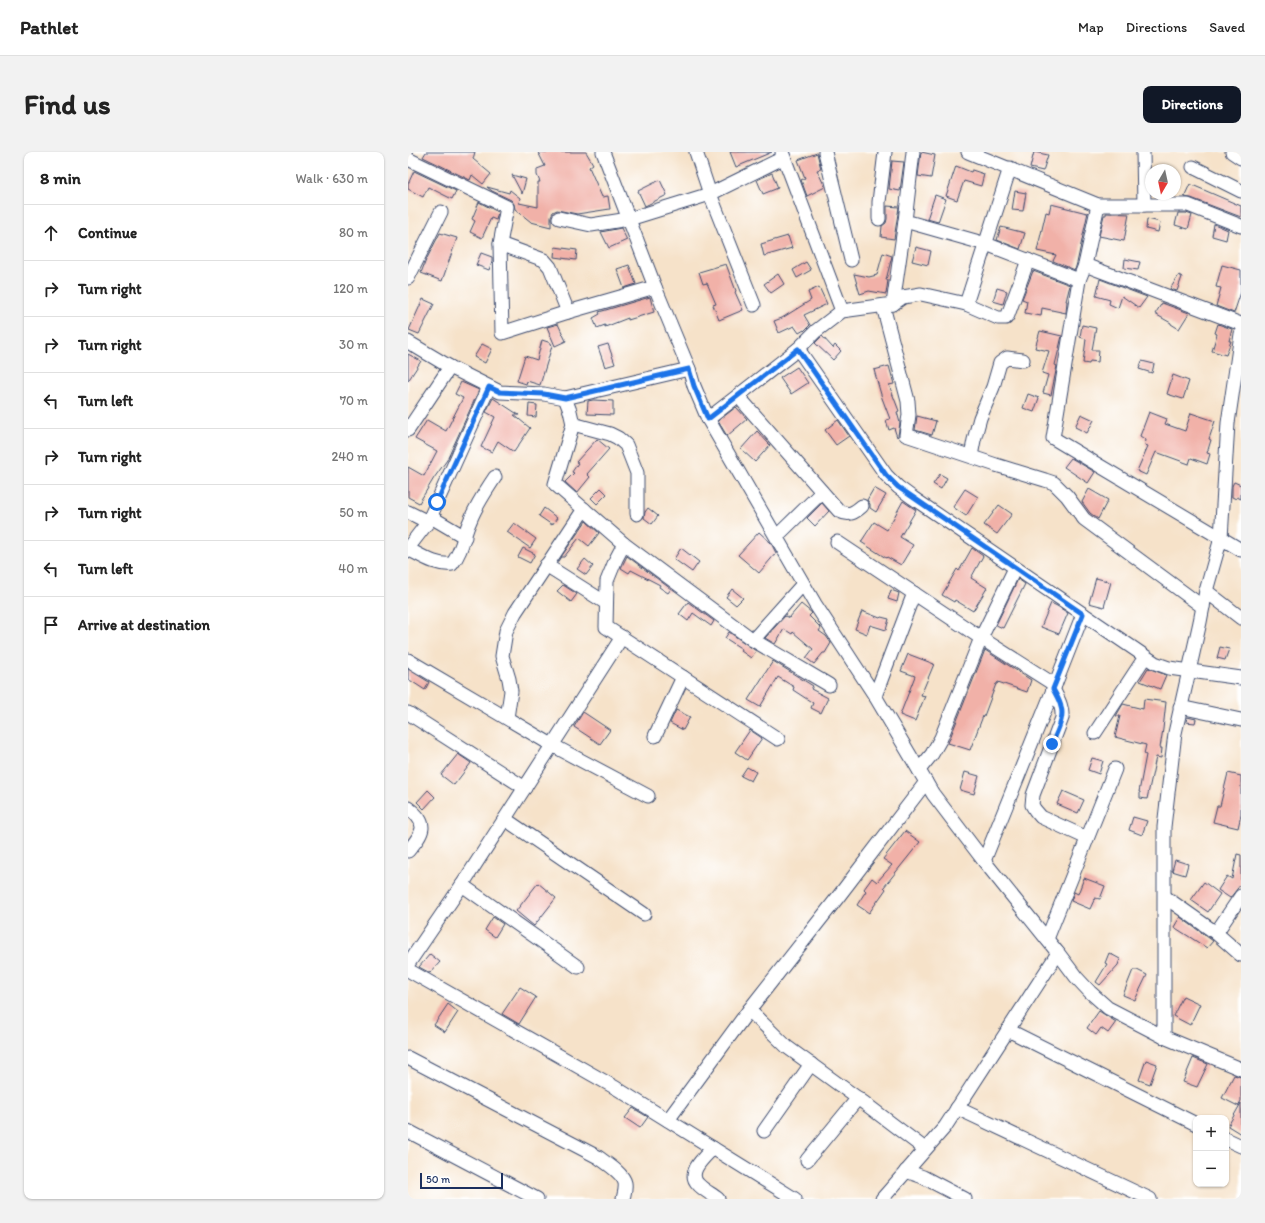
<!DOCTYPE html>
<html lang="en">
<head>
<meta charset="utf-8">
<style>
	:root { --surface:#fff; --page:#f2f2f2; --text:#222; --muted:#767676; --line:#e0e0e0; --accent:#111827 }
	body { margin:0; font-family:Itim,sans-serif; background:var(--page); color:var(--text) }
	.controls { position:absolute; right:12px; bottom:12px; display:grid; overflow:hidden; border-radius:8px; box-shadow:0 1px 3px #0004 }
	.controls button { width:36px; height:36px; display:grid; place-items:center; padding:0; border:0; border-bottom:1px solid var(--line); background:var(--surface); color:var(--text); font:20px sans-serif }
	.compass { position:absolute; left:737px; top:12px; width:36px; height:36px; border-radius:50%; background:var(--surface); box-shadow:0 1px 3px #0004; rotate:189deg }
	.scale { position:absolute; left:12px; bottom:10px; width:83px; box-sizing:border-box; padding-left:4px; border:2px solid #1b2f5e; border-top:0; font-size:11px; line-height:14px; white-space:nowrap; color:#1b2f5e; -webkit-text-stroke:3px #fff; paint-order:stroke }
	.stop { position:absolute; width:12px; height:12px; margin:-9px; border:3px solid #1a73e8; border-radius:50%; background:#fff }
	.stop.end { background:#1a73e8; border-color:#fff; box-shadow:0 1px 4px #0008 }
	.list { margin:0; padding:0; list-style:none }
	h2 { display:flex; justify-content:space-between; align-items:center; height:52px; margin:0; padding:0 16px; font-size:17px }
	h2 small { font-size:13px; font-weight:400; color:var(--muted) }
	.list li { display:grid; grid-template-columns:26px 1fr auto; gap:12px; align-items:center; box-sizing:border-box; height:56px; padding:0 16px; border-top:1px solid var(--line) }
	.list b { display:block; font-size:15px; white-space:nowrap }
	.list em { font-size:13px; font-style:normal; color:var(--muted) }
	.icon { flex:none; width:22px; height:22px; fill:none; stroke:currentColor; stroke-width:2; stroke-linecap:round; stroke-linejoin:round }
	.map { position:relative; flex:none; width:833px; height:1047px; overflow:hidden; border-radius:8px }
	header { display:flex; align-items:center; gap:24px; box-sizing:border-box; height:56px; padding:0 20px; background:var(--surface); border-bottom:1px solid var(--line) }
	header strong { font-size:19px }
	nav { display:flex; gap:22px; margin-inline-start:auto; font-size:14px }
	.intro { display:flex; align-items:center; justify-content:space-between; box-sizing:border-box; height:96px; padding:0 24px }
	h1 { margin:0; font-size:28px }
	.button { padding:10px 18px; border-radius:8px; background:var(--accent); color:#fff; font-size:14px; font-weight:700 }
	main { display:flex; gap:24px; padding:0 24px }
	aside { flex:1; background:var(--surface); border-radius:8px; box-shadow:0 1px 3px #0004 }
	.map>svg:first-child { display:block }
</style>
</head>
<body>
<header>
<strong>Pathlet</strong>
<nav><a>Map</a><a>Directions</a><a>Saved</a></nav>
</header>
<div class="intro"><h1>Find us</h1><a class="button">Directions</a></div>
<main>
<aside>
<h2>8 min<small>Walk · 630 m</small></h2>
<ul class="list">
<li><svg class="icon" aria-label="ahead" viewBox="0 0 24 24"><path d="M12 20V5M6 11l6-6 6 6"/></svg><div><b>Continue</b></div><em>80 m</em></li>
<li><svg class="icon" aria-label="right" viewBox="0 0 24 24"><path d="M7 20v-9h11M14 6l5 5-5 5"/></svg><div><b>Turn right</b></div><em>120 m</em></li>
<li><svg class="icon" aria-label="right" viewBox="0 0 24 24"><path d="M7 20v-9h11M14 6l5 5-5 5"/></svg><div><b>Turn right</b></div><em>30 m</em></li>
<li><svg class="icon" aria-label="left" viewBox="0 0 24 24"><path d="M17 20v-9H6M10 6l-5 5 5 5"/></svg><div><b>Turn left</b></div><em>70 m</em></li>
<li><svg class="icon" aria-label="right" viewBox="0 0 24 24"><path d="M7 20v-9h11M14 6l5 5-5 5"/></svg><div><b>Turn right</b></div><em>240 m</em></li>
<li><svg class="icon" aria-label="right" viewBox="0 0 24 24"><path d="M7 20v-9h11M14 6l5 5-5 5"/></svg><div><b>Turn right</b></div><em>50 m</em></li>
<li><svg class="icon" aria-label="left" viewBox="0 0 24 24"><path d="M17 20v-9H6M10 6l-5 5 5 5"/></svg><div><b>Turn left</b></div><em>40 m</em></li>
<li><svg class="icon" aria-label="arrive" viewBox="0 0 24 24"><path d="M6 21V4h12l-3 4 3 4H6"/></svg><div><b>Arrive at destination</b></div></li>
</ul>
</aside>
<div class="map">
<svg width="833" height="1047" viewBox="0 0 833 1047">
	<rect width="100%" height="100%" fill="#fff"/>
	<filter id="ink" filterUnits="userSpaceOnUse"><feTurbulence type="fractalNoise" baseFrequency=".025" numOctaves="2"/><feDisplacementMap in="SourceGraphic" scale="8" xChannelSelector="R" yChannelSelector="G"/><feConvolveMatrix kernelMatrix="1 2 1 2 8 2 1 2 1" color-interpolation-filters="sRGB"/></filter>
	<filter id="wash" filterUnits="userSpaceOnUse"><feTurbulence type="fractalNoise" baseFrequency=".012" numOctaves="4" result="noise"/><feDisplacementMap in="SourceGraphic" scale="16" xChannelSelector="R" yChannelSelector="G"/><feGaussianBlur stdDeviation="0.9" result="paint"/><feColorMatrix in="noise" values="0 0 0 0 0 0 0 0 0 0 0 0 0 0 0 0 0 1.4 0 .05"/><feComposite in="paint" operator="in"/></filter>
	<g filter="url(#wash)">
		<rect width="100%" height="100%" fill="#f6e2c9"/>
		<g id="blocks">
			<g fill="#f1b1a8">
				<polygon points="18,0 67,0 65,7 83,22 75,32 64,23 62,28 15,5"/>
				<polygon points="130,0 178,0 185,12 181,15 194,45 200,44 202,57 169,62 149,58 145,60 143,64 143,75 123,70 107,57 106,52 103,48 84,39 79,35 101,41 102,38 112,46 111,51 130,55 130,30 132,30 129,23 129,17 137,14"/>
				<polygon points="322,0 364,0 328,15"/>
				<polygon points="513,0 527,3 523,26 510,24"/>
				<polygon points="626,0 640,3 635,19 622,16"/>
				<polygon points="409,1 413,17 409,18 417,35 399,44 393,28 397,26 390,8"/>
				<polygon points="484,9 496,10 492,39 481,37"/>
				<polygon points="548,14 563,20 564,18 576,22 573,34 556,29 549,48 538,44"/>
				<polygon points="6,19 48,39 44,47 20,35 15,45 0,37 0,32"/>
				<polygon points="364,21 370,36 355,42 349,28"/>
				<polygon points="104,23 118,27 114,42"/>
				<polygon points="252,28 259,43 237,54 230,39"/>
				<polygon points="782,32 833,54 833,65 783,46 776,45"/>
				<polygon points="607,39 618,41 615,59 604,58"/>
				<polygon points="527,43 538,47 530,70 519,67"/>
				<polygon points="71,50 90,60 88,68 83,66 74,86 62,80 67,69 64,67"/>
				<polygon points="643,52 679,61 680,60 669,111 667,118 645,109 648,103 629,99 638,60 641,61"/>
				<polygon points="479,54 491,55 486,87 473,85 474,74 478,71 479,67"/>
				<polygon points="698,61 721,62 716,89 691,84 696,63 698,63"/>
				<polygon points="770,61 778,61 784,63 780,77 767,73"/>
				<polygon points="739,67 752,70 750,80 738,77"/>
				<polygon points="806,72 820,78 818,88 804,84"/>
				<polygon points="593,75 617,81 612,97 589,88"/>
				<polygon points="213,76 219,88 201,96 193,80"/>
				<polygon points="32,81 49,86 34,129 13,121 18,108"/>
				<polygon points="380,84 384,96 356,104 353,92"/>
				<polygon points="147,95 169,98 168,108 146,105"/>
				<polygon points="508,95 523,99 520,113 504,109"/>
				<polygon points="73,101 84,105 84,109 81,118 68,113"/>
				<polygon points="475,101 484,104 478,128 480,128 478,142 461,139 452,142 446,122 461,125 469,123"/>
				<polygon points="717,107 732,110 730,118 716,116"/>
				<polygon points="398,110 403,118 389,126 385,118"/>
				<polygon points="318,112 328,139 327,140 335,158 311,168 305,153 308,152 299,131 295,132 291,120"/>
				<polygon points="221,113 228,132 216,136 209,117"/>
				<polygon points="814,113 833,118 833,140 826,161 808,154 813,136 808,135"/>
				<polygon points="625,119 662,133 658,149 659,149 658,161 634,156 633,164 617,161 619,149 614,147"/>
				<polygon points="370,122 376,132 363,141 356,132"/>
				<polygon points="771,123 774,125 769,139 762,137"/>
				<polygon points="692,127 739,145 731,156 714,144 710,156 701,152 702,148 688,144"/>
				<polygon points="411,135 419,152 396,163 402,173 396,179 396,178 391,181 386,174 371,181 366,169 374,166 403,148 400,140"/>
				<polygon points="589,136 599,139 595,152 585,149"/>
				<polygon points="242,145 246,160 220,168 220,166 197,175 197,173 189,176 185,166 192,162 191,160"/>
				<polygon points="15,147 26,152 11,182 1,178"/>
				<polygon points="754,151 781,161 771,177 763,172 763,171 747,162"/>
				<polygon points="150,172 158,189 147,194 139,175"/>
				<polygon points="810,172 824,177 821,189 823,189 818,203 804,199 809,182 807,181"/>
				<polygon points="674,173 688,176 684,198 691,198 690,210 682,209 681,212 675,211 678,187 672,185"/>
				<polygon points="632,179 654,184 647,213 649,214 643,243 635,241 640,223 634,221 641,199 627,196"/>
				<polygon points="414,184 425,196 427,193 433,199 425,208 407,191"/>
				<polygon points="134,188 143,191 144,194 132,233 119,229 118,232 109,229 117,204 129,208"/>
				<polygon points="74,192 84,197 77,211 66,205"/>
				<polygon points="200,192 207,212 197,215 190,195"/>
				<polygon points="0,202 13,209 0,229"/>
				<polygon points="734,209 746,212 744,221 731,217"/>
				<polygon points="481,214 486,232 481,233 491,259 489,260 492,271 490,284 489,285 486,276 481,278 478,268 482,267 474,246 466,218"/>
				<polygon points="389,215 400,231 383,242 372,226"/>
				<polygon points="765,223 781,229 775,247 759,242"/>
				<polygon points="53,230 71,238 39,308 26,326 11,351 0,345 0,315 16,324 29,299 7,287 19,268 38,279 55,246 47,242"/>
				<polygon points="620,242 631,246 626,260 615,256"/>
				<polygon points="85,246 111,263 106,263 122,276 106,300 90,289 84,300 73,295 87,265 78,260"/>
				<polygon points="185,248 205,249 205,263 179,262 180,249"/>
				<polygon points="121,252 129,253 128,265 120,264"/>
				<polygon points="328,255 339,267 319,284 310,269"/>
				<polygon points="741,260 759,267 757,272 777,279 783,261 807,269 801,287 803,288 799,301 802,302 799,312 783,306 781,312 748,300 738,323 729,319 740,294 737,293 738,288 732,284"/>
				<polygon points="673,262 686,268 679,281 667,275"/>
				<polygon points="509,264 528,269 524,283 507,278"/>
				<polygon points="430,268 441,284 428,293 417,278"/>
				<polygon points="349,279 362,293 347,310 333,297"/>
				<polygon points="189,287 201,297 179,322 182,325 169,341 157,330 166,321 164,320 170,311 168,310"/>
				<polygon points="663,306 687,320 680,331 656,315"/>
				<polygon points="532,322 539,326 533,337 525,332"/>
				<polygon points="826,330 833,333 833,347 829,345 828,347 824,345 824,334"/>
				<polygon points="193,336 199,342 189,352 183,346"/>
				<polygon points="466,336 478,343 468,360 462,356 462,352 459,348"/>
				<polygon points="557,337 570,345 558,364 545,355"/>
				<polygon points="681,337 700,348 690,367 682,361 674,350"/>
				<polygon points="495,349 508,358 492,385 505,393 493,413 479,405 478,406 453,390 466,370 479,378"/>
				<polygon points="414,351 421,359 407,374 399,366"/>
				<polygon points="591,353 604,362 589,382 576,373"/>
				<polygon points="136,356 149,366 144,373 131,364"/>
				<polygon points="240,356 250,364 244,372 236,366 237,360"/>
				<polygon points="178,369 191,381 181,394 171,386 156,405 153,405"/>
				<polygon points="106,371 128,387 122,396 99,380"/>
				<polygon points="351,380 363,391 368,401 351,421 330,403"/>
				<polygon points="115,396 127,402 122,411 110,405"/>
				<polygon points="273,396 291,410 284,420 266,407"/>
				<polygon points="564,396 575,404 563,426 579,436 565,459 547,448 546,450 534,443 549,417 551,419"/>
				<polygon points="219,404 263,437 260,441 251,435 252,433 223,418 221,421 213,416"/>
				<polygon points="177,407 185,414 178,423 169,417"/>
				<polygon points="688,426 703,430 696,455 681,451"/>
				<polygon points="610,427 617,432 595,476 588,473"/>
				<polygon points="155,433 169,442 163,450 149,439"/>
				<polygon points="324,437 335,446 328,453 318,445"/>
				<polygon points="483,438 491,441 489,450 480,447"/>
				<polygon points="280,450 306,469 303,474 285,461 280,469 271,462"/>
				<polygon points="643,451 649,454 660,461 651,482 633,475"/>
				<polygon points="393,452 404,461 401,464 413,476 411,479 418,484 423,491 417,501 415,501 406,512 398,506 405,497 385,480 384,482 376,477 367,492 357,486 377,464 381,466"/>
				<polygon points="454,459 472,466 473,465 481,467 478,478 462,473 459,482 447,477"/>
				<polygon points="321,480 348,499 343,506 333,499 334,497 317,486"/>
				<polygon points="812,495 821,497 817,508 809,506"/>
				<polygon points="577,498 623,528 619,540 590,530 589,532 588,532 576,564 575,564 562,598 540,591"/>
				<polygon points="500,502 526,512 513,543 517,544 507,569 492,563 507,524 493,519"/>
				<polygon points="365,509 405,534 403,537 420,546 413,561 403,556 405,551 385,538 386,535 370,525 352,555 340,548"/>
				<polygon points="740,516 758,523 752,537 732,529"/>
				<polygon points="0,517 21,530 17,538 0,527"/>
				<polygon points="736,547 758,550 755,577 752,596 754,596 753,606 748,605 739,647 732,646 732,640 731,640 738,603 736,602 738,593 707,585 712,564 708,564 715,552 735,557"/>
				<polygon points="268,558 282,565 275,578 262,571"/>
				<polygon points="175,560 202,578 192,592 166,575"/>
				<polygon points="779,565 788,567 787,571 778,570"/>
				<polygon points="342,578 354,586 339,608 327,600"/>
				<polygon points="50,602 63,611 46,633 33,623"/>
				<polygon points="684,606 695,609 691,622 680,618"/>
				<polygon points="339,615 348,620 343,629 333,624"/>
				<polygon points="557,620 571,624 566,642 552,638"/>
				<polygon points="820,621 833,624 833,663 830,676 805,670 809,654 812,654"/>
				<polygon points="20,638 27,645 16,657 9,650"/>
				<polygon points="655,639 676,648 670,661 649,652"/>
				<polygon points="725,665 739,669 734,683 721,678"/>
				<polygon points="497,679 512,690 476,735 478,737 461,761 449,753 458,739 456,737 464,726 469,730 484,713 475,707"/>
				<polygon points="829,702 833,703 833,732 822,746 810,738 819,724 824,727"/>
				<polygon points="767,708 780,712 777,723 764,719"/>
				<polygon points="676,726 697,734 692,747 687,746 682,757 663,749 666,740 670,742"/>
				<polygon points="796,730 812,742 800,760 783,748"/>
				<polygon points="130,731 148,746 126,774 108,759"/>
				<polygon points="85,765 95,772 87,785 77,778"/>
				<polygon points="772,765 805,789 799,796 766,775"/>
				<polygon points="701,801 712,807 710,813 692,833 688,830 699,812 697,811"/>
				<polygon points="22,802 32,810 22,821 11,815"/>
				<polygon points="725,818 729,818 739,823 727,848 715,843"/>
				<polygon points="112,835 128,845 111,872 94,862"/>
				<polygon points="775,844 792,852 782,873 765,864"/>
				<polygon points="40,852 50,860 37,880 26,873"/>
				<polygon points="691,859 708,870 700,881 693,876 688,883 679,876"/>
				<polygon points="785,906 800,912 789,935 775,930"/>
				<polygon points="738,908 749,912 742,932 731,928"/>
				<polygon points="826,923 833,925 833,949 830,954 814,946"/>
				<polygon points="833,951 833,982 820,974"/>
				<polygon points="225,956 240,965 232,976 217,966"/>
			</g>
		</g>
	</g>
	<g filter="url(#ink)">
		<use href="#blocks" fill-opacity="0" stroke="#3c4a6e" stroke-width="1"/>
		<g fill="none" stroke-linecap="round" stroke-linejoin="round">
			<defs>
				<g id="street">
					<polyline points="195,0 247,135 281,217 286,234 300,267 407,452 467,544 525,642 576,709 650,801 668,825 682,840 700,856 756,885"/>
					<polyline points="288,0 302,42 346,153"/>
					<polyline points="374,0 434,159"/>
					<polyline points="417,0 443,108"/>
					<polyline points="505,0 497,69 578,92 671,128"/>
					<polyline points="560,0 690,53 780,53 833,74"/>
					<polyline points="735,0 736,53"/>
					<polyline points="824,0 833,6"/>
					<polyline points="0,7 99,55 92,92 94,181 160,160 247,135"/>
					<polyline points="785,15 833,39"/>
					<polyline points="690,53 677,113 671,128 645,286 833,398"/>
					<polyline points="151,66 183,73 221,67 302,42 375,6"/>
					<polyline points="471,67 471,50 477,0"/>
					<polyline points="92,92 136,108 142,115 160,160"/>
					<polyline points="677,113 833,172"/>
					<polyline points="0,126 33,60"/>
					<polyline points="485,152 497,69"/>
					<polyline points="558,152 590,166 598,166 600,163 620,108"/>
					<polyline points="475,154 500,249 501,263 498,283 588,313 637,328 646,331 659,344 676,367 795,455"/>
					<polyline points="833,182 820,271 813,386 798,439 792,470 767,581 756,675 756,885 833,917"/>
					<polyline points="0,190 42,215 92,240 136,242 157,246 281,217"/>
					<polyline points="390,197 478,323 490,335 505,346 747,511 761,516 833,526"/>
					<path d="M 330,244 L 431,359 C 441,364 446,361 454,354"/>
					<polyline points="157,246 162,259 165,272 147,332 216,392 345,488 421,533"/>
					<polyline points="300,267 390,197 408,179 434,159 485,152 495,145 513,142 558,152 602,16"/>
					<polyline points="165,272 202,282 210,286 218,293 229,321 229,362"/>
					<polyline points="0,278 42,215"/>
					<polyline points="563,304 566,288 572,266 585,235 592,211 599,206 615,208"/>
					<polyline points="0,360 20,370"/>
					<polyline points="23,365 57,385"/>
					<polyline points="369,384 414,340"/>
					<polyline points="429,390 573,486 647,533"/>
					<polyline points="216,392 208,407 199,429 198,475 370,587"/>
					<polyline points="0,396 20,370 81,235"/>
					<path d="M 0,397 C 14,404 28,414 44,412 C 55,398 55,384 62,369 C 68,353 78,339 87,325"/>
					<polyline points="138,413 198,451"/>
					<polyline points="798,439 833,466"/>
					<polyline points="345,488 395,432"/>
					<polyline points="0,508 144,593 240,644"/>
					<path d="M 645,537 C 650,547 655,555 654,566 L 625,643 L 624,653 L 627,658 L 633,665 L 679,686"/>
					<polyline points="467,544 506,441"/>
					<polyline points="772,555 833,568"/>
					<polyline points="0,561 117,636"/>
					<polyline points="99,566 103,539 101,527 94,504 98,479 107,461 176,357"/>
					<polyline points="687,581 737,505"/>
					<polyline points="247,584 275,525"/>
					<polyline points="511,618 524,602 533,586 573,486 607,416"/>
					<path d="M 0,656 C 22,672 15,681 0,699"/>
					<polyline points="97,667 236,762"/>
					<polyline points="576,709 647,533 675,462"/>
					<polyline points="54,733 170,815"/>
					<polyline points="757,745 808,781 833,744"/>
					<polyline points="808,781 833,803"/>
					<polyline points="639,787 707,617"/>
					<polyline points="0,812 54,733 214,485"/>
					<polyline points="0,818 208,936 387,1047"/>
					<polyline points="341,858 379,895 455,950 517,997"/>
					<polyline points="600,878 788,972"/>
					<path d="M 0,906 L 190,1005 C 198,1011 215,1021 217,1031 C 218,1037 216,1042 215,1047"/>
					<polyline points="549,956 742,1047"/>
					<polyline points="260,968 341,858 430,745 518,630"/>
					<polyline points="0,979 129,1047"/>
					<polyline points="356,979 403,912"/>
					<polyline points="818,987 833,994"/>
					<path d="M 305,996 C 297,1005 278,1020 290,1032 C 295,1038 304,1042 310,1047"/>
					<polyline points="399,1008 450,946"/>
					<polyline points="498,1019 515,1025 557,1047"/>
					<polyline points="474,1047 537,975 650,801"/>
				</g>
			</defs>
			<use href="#street" stroke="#3c4a6e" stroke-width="15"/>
			<use href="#street" stroke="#fff" stroke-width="13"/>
		</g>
	</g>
	<g fill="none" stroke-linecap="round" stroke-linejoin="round" filter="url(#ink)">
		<path stroke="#1a73e8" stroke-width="5" d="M 29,350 L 81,235 L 92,240 L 136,242 L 157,246 L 281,217 L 286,234 L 300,267 L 390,197 L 478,323 L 490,335 L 675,462 L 645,537 C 648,543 652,549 653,555 C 657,566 648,581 644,592"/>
	</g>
</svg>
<div class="controls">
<button>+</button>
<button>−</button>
</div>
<svg class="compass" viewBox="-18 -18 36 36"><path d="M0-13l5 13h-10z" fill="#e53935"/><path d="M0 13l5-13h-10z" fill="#767676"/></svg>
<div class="scale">50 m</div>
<div class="stop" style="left:29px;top:350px"></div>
<div class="stop end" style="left:644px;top:592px"></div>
</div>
</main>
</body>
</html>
